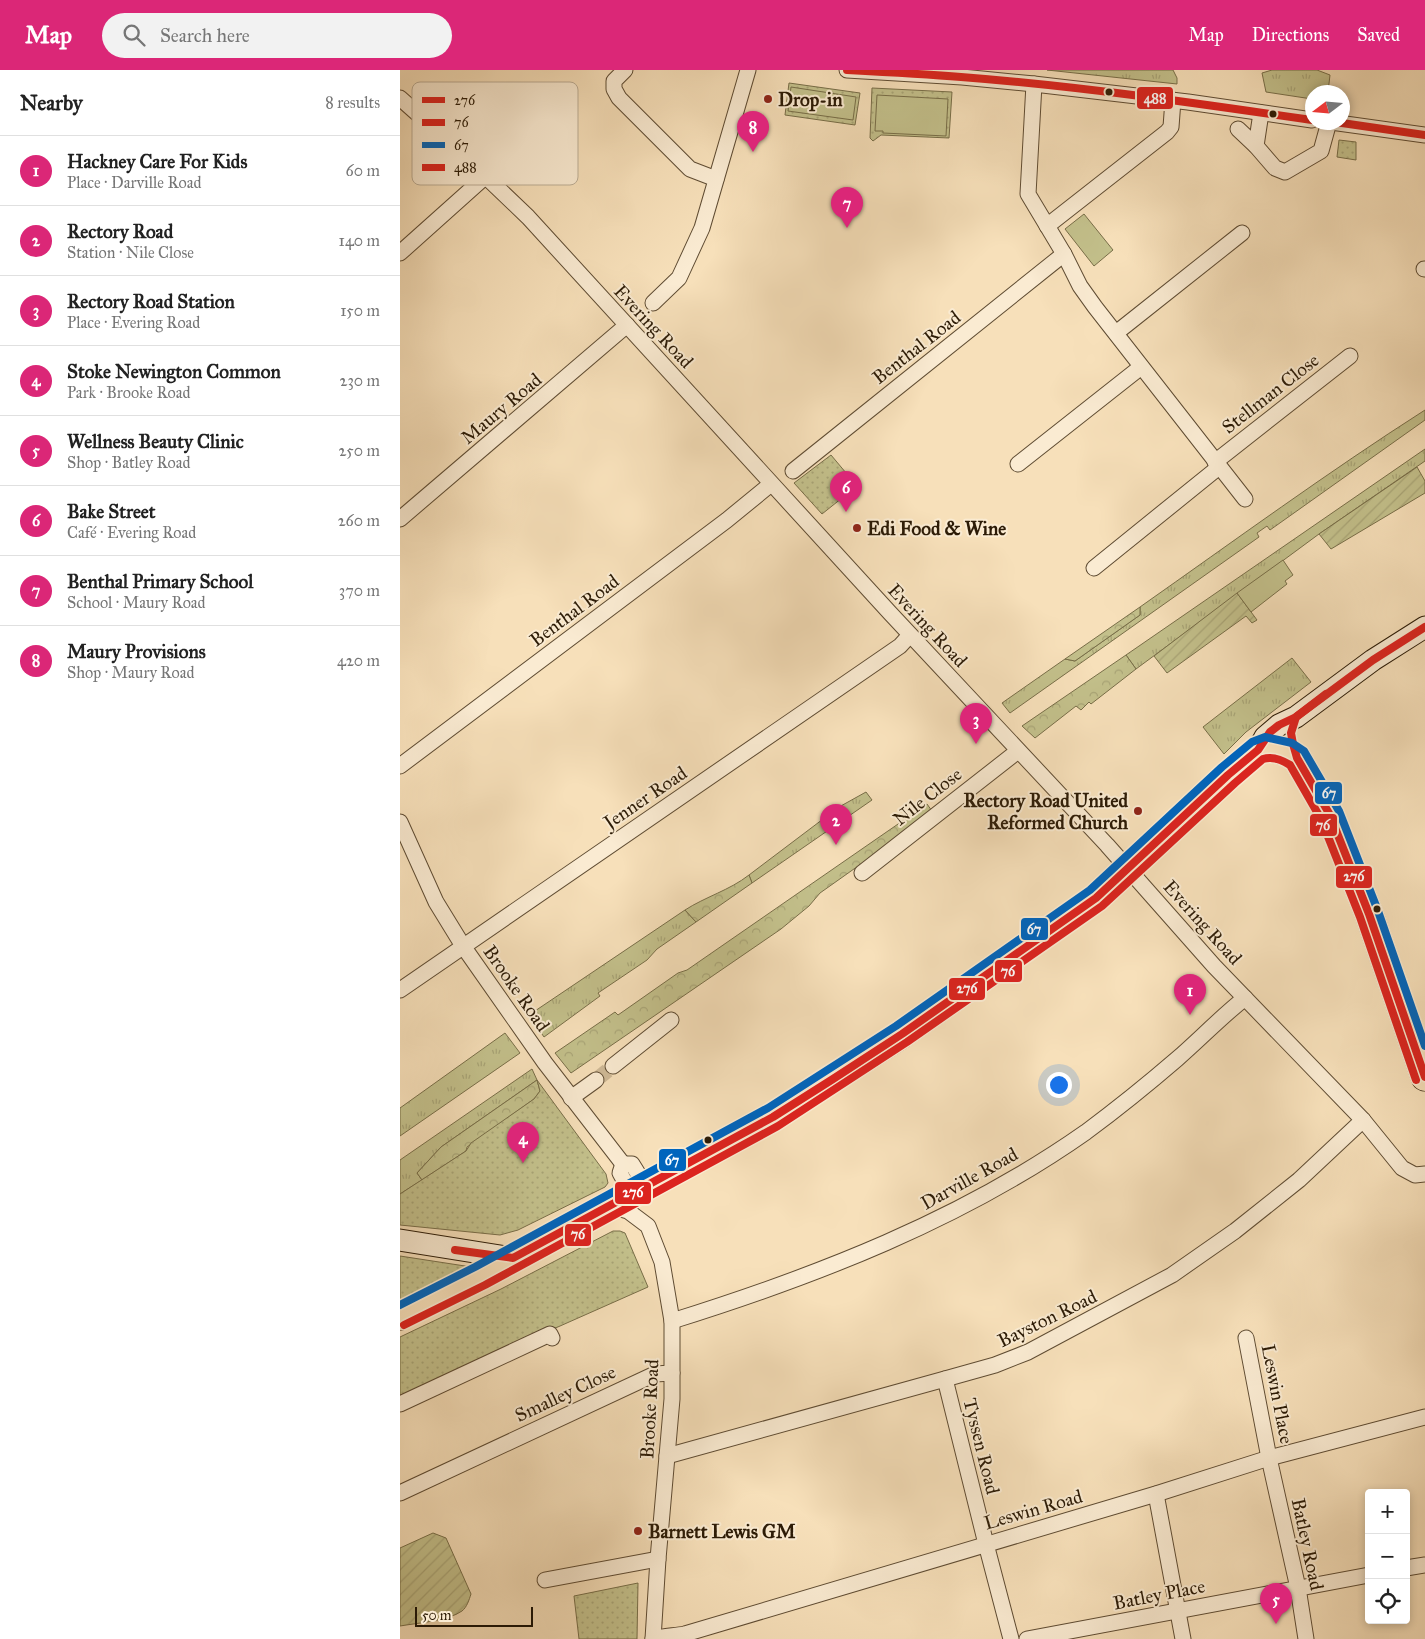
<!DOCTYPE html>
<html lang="en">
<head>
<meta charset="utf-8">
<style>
	:root { --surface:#fff; --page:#f2f2f2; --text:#222; --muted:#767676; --line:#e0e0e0; --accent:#db2777 }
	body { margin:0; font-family:"IM FELL Great Primer",serif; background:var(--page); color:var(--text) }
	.controls { position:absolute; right:15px; bottom:15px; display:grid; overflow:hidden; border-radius:5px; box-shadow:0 2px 8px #0003 }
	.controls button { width:45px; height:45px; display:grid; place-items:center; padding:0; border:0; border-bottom:1px solid var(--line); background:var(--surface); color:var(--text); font:25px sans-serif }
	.compass { position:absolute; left:905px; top:15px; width:45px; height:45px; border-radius:50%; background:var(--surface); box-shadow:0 2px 8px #0003; rotate:254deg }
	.scale { position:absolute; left:15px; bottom:12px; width:118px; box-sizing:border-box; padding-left:5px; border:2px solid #2c1b06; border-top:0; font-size:14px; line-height:18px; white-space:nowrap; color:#2c1b06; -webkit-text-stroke:4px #faebd2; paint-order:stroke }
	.you { position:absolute; left:658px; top:1014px; width:18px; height:18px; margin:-12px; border:4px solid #fff; border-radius:50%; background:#1a73e8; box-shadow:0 0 0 8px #1a73e833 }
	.badge { display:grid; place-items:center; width:32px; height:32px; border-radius:50%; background:var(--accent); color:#fff; font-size:16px; font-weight:700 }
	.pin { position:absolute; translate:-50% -41px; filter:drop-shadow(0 1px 2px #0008) }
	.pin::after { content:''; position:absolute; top:26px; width:18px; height:15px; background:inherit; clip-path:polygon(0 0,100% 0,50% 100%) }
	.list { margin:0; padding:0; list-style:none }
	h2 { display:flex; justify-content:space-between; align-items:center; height:65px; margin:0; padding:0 20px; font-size:21px }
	h2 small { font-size:16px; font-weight:400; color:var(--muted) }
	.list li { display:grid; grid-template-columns:32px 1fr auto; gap:15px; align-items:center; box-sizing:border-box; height:70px; padding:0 20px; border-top:1px solid var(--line) }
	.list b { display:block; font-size:19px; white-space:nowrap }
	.list p { margin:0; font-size:16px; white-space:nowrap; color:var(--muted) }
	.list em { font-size:16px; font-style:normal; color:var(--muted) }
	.icon { flex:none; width:28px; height:28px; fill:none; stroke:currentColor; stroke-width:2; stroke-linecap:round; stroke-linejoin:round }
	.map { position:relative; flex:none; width:1025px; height:1569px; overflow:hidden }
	header { display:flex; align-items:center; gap:30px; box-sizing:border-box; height:70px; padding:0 25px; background:var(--accent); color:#fff }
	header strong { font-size:24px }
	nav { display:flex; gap:28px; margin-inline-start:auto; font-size:18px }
	.search { width:350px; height:45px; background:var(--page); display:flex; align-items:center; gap:12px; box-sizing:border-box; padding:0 18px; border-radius:28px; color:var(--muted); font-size:19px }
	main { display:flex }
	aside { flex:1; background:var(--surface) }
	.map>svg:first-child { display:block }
</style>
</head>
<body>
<header>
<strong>Map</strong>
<div class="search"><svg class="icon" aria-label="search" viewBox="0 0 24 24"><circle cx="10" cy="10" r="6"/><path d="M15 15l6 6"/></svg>Search here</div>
<nav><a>Map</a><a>Directions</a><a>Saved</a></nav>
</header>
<main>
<aside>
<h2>Nearby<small>8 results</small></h2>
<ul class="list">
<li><span class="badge">1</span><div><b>Hackney Care For Kids</b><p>Place · Darville Road</p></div><em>60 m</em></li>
<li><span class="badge">2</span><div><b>Rectory Road</b><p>Station · Nile Close</p></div><em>140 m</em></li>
<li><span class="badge">3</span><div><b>Rectory Road Station</b><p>Place · Evering Road</p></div><em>150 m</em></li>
<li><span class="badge">4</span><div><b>Stoke Newington Common</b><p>Park · Brooke Road</p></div><em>230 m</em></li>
<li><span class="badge">5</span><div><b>Wellness Beauty Clinic</b><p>Shop · Batley Road</p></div><em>250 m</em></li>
<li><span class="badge">6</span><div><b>Bake Street</b><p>Café · Evering Road</p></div><em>260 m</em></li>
<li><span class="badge">7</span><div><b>Benthal Primary School</b><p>School · Maury Road</p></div><em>370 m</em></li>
<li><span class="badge">8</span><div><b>Maury Provisions</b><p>Shop · Maury Road</p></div><em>420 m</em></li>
</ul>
</aside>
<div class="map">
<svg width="1025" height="1569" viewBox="0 0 1025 1569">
	<defs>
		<pattern id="grass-tufts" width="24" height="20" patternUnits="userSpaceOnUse" patternTransform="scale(1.25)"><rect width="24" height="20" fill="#c3c08b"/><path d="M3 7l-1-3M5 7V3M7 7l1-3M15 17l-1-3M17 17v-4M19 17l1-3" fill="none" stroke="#a8a476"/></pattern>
		<pattern id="forest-crowns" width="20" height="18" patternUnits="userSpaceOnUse" patternTransform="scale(1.25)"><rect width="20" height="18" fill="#c3c08b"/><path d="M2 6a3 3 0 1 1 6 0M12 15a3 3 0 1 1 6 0" fill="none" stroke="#a8a476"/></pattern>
		<pattern id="park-dots" width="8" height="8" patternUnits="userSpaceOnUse" patternTransform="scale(1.25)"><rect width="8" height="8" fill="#c3c08b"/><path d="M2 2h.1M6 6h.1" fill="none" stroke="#a8a476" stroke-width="1.8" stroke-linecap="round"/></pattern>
		<pattern id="garden-furrows" width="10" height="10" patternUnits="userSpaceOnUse" patternTransform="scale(1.25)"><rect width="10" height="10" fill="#c3c08b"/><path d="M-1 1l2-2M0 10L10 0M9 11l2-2" fill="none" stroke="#a8a476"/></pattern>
	</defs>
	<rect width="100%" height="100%" fill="#f7e0ba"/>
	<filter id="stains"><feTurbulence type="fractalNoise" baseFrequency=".004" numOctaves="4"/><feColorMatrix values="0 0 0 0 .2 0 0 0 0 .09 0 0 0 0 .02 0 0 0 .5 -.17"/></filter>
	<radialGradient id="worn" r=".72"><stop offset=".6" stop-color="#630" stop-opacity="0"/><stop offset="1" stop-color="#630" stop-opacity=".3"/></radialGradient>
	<g fill="url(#grass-tufts)" stroke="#786e48">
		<polygon points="647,0 773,0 777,8 777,14"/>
		<polygon points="872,0 917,0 930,5 928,22 912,22 912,29 866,22 862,3"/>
		<path d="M 1025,340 L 1025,350 L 870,460 L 867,456 L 857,463 L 859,467 L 610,643 L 602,633 L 665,589 L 675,591 L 740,545 L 740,537 C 834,471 928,402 1025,340 Z"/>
		<polygon points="1025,379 1025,391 919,464 736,599 726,585"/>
		<polygon points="892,588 911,612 846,662 824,684 803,657"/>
		<polygon points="466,722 472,730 352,813 349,805 439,737"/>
		<polygon points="285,840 296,852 257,879 247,890 198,923 200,926 144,967 129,945"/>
		<polygon points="105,963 120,983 0,1066 0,1038"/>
		<polygon points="132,999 137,1010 41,1077 17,1103 22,1110 0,1124 0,1090"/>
	</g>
	<g fill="url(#forest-crowns)" stroke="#786e48">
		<polygon points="740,537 740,545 675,591 665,589"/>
		<polygon points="726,585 736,599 691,634 689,632 681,640 676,636 635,668 622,656"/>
		<polygon points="527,734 532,741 492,772 420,823 409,836 381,859 171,1003 155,983 215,942 218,945 278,903 287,900"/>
		<path d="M 349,805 L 352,813 L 296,852 L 285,840 C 305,827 330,820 349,805 Z"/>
		<polygon points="137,1010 140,1021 134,1029 67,1077 66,1081 22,1110 17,1103 41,1077"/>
	</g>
	<g fill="url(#park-dots)" stroke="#786e48">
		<polygon points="389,13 460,23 455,55 385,45"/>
		<polygon points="472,18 552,22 549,68 481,65 473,71 470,68"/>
		<polygon points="939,70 956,72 956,90 937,87"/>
		<polygon points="431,385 457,416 422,444 394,413"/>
		<polygon points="137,1010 206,1104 208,1113 205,1117 118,1160 100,1165 0,1155 0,1124 66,1081 71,1073 134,1029 140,1021"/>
		<polygon points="213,1161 220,1161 225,1163 248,1217 0,1327 0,1267 101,1219"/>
		<polygon points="0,1186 78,1198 0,1235"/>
		<polygon points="238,1513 237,1569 179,1569 174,1526"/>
	</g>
	<g fill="url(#garden-furrows)" stroke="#786e48">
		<polygon points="1017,397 1025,411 1025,423 931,479 919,464"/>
		<polygon points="837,523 857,550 852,553 846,546 767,603 754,586"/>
		<path d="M 33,1463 L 46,1468 L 71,1524 C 69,1530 67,1537 62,1541 C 48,1551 17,1553 0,1556 L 0,1478 Z"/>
	</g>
	<g fill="#c3c08b" stroke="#786e48">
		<polygon points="391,17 456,27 453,50 388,41"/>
		<polygon points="477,25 548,29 546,66 483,63 483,61 475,61"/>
		<polygon points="684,144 713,180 694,196 665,159"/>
		<polygon points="883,490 893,505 885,511 887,514 851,542 837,523"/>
	</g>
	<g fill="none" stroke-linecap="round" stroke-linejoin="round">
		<polyline stroke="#ceb996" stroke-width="15" stroke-dasharray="15 8" stroke-linecap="butt" points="196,1010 213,996"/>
		<defs>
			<g id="street">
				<polyline points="225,0 214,11 214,19 219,28 290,99 316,109"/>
				<polyline points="447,0 562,7 634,14 788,32 912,50"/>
				<polyline points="634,14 628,124 664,184 680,216 695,237 845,429"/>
				<polyline points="0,28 56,78 128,147 490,543 707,775 814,896 963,1050 1002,1098 1015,1105 1025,1104"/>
				<polyline points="931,52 1025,65"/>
				<polyline points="838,59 856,76 875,98 885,102 921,81 929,52"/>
				<polyline points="856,76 861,43"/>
				<polyline points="647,156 767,62 771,57 773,30"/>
				<polyline points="0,183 86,106"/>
				<polyline points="1024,199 1025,199"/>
				<polyline points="253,233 279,208 302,158 348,0"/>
				<polyline points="716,263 842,163"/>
				<polyline points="815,392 950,286"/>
				<polyline points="618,394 741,297"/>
				<polyline points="393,401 664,184"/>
				<polyline points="0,449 227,255"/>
				<polyline points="694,498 819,397"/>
				<polyline points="0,696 327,450 371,414"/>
				<polyline points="0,752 36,832 63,876 145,993 223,1094"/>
				<polyline points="462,803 618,681"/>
				<polyline points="0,920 500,576 510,565"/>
				<polyline points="213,996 271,950"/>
				<polyline points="171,1028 196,1010"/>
				<polyline points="223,1094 232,1094 245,1115"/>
				<polyline points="223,1094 220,1103 231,1123"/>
				<polyline points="211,1136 228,1141 248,1156 262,1192 272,1251 272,1329 258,1489 253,1569"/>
				<path d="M 272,1251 C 416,1206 561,1150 686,1062 C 717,1039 748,1014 777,989 C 800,969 821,947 845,928"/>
				<polyline points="846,1268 869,1388 898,1518 906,1569"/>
				<polyline points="545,1309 586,1474 611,1569"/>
				<polyline points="0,1334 150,1264 152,1268"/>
				<polyline points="267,1386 545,1309 595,1295 628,1282 772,1205 835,1161 899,1110 963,1050"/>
				<polyline points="0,1423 255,1304 272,1303"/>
				<polyline points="756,1424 783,1569"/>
				<polyline points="1006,1498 1025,1495"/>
				<polyline points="145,1510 258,1489"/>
				<path d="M 253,1569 C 264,1566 274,1566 285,1564 L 756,1424 L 869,1388 L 1025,1347"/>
				<polyline points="627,1569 969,1505"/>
			</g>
			<g id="secondary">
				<polyline points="858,680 865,667 879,655 896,647 973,590 1025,557"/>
				<polyline points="0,1170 113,1188"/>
			</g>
			<polyline id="highway" points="0,1246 80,1206 373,1047 502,964 696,828 828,705 858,680 868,677 888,682 897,688 930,745 969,844 1025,1007"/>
		</defs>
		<use href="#street" stroke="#5f4c33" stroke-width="17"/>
		<use href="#secondary" stroke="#2c1b06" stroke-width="23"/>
		<use href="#highway" stroke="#2c1b06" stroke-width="29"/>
		<use href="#street" stroke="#faebd2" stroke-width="15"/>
		<use href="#secondary" stroke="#faebd2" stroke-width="21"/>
		<use href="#highway" stroke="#f7e0ba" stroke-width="28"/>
		<defs>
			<g id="bus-1">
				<polyline points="926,624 896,647 891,663 893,674 897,688 930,745 969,844 1025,1007"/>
				<polyline points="55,1180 113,1188 373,1047 433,1009 502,964 696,828 828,705 858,680 870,662 879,655 896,647 973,590 1025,557"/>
			</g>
			<path id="bus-2" d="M 4,1255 L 85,1215 L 378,1056 L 507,972 L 702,836 L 835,713 L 863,689 C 872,686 882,690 890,695 L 921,749 L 960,847 L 1016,1010"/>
			<polyline id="bus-3" points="0,1235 75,1197 368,1038 496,956 690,820 822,697 852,672 865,667 892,673 904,681 939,741 978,841 1025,976"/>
			<g id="bus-4">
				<path d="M 447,0 C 485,2 523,4 561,7 C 678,16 795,33 912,50"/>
				<polyline points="935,52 1025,65"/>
			</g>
		</defs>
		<use href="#bus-1" stroke="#faebd2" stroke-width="11"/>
		<use href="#bus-2" stroke="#faebd2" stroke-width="11"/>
		<use href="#bus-3" stroke="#faebd2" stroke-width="11"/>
		<use href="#bus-4" stroke="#faebd2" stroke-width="11"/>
		<use href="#bus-1" stroke="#dc241f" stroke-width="8"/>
		<use href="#bus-2" stroke="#dc241f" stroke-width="8"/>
		<use href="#bus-3" stroke="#0065bd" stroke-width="8"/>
		<use href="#bus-4" stroke="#dc241f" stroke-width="8"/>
	</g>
	<g fill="#2c1b06" stroke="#faebd2" stroke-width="2">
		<circle cx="709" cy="22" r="4.5"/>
		<circle cx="873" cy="44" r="4.5"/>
		<circle cx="977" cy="839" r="4.5"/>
		<circle cx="308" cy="1070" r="4.5"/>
	</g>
	<g fill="#8f2418" stroke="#faebd2" stroke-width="2">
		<circle cx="368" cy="29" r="5"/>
		<circle cx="457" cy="458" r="5"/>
		<circle cx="738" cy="741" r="5"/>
		<circle cx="238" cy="1461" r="5"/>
	</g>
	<g text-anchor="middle" stroke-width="4" stroke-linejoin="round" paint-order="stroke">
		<g font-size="19" font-weight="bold" fill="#2c1b06" stroke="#faebd2" text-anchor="start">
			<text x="378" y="36">Drop-in</text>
			<text x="467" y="465">Edi Food &amp; Wine</text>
			<text x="728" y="737" text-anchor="end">Rectory Road United<tspan x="728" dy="22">Reformed Church</tspan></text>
			<text x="248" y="1468">Barnett Lewis GM</text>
		</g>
		<g font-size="19" fill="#2c1b06" stroke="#faebd2">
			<text transform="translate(254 256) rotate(47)" y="7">Evering Road</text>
			<text transform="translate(516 277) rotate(-38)" y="7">Benthal Road</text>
			<text transform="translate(870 323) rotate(-38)" y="7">Stellman Close</text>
			<text transform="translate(101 338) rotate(-40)" y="7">Maury Road</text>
			<text transform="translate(174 540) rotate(-37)" y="7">Benthal Road</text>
			<text transform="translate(528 555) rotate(47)" y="7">Evering Road</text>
			<text transform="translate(527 726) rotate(-38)" y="7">Nile Close</text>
			<text transform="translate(245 727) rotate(-34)" y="7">Jenner Road</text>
			<text transform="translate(803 852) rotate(48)" y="7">Evering Road</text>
			<text transform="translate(117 918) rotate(55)" y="7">Brooke Road</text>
			<text transform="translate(569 1108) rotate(-29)" y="7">Darville Road</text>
			<text transform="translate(647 1248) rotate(-26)" y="7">Bayston Road</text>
			<text transform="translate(165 1323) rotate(-25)" y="7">Smalley Close</text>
			<text transform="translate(878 1324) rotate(79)" y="7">Leswin Place</text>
			<text transform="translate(249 1339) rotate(-87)" y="7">Brooke Road</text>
			<text transform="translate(582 1376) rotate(76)" y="7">Tyssen Road</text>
			<text transform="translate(633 1439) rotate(-16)" y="7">Leswin Road</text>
			<text transform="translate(908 1474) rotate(78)" y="7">Batley Road</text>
			<text transform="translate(759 1524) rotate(-11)" y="7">Batley Place</text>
		</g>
	</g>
	<rect x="12" y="12" width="166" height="103" rx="8" fill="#faebd2" stroke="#bcad95" stroke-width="1"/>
	<rect x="22" y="27" width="23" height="6" fill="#dc241f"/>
	<rect x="22" y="49" width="23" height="7" fill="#dc241f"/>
	<rect x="22" y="72" width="23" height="6" fill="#0065bd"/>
	<rect x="22" y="94" width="23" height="7" fill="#dc241f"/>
	<g font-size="14" fill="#2c1b06">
		<text x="54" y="35">276</text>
		<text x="54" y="57">76</text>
		<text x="54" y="80">67</text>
		<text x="54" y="102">488</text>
	</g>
	<g stroke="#faebd2" stroke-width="2">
		<rect x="736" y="16" width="38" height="24" rx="5" fill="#dc241f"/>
		<rect x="914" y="711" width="29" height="24" rx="5" fill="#0065bd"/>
		<rect x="909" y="743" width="29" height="24" rx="5" fill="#dc241f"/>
		<rect x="935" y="795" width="38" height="24" rx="5" fill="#dc241f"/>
		<rect x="620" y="847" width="29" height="24" rx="5" fill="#0065bd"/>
		<rect x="594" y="889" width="29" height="24" rx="5" fill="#dc241f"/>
		<rect x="548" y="907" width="38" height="24" rx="5" fill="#dc241f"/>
		<rect x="258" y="1078" width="29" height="24" rx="5" fill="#0065bd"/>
		<rect x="214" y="1111" width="38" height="24" rx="5" fill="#dc241f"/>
		<rect x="164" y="1153" width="28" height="24" rx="5" fill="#dc241f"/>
	</g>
	<g font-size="14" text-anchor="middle" font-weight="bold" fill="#fff">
		<text x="755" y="33">488</text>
		<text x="929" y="728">67</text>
		<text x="923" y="760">76</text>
		<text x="954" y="811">276</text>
		<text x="634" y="864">67</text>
		<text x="608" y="906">76</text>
		<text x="567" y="923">276</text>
		<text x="272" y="1095">67</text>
		<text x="233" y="1127">276</text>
		<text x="178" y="1169">76</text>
	</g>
	<rect width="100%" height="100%" filter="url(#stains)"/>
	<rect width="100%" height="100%" fill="url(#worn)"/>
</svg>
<div class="controls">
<button>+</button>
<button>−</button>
<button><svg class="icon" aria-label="locate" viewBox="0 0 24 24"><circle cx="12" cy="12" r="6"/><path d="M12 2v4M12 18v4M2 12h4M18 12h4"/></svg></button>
</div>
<svg class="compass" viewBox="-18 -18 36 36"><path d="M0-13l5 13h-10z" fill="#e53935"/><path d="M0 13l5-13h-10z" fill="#767676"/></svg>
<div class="scale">50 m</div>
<div class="you"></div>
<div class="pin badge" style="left:790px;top:945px">1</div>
<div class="pin badge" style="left:436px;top:775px">2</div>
<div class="pin badge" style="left:576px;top:674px">3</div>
<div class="pin badge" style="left:123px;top:1093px">4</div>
<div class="pin badge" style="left:876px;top:1554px">5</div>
<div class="pin badge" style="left:446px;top:442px">6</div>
<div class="pin badge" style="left:447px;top:158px">7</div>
<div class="pin badge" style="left:353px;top:82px">8</div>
</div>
</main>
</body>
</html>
